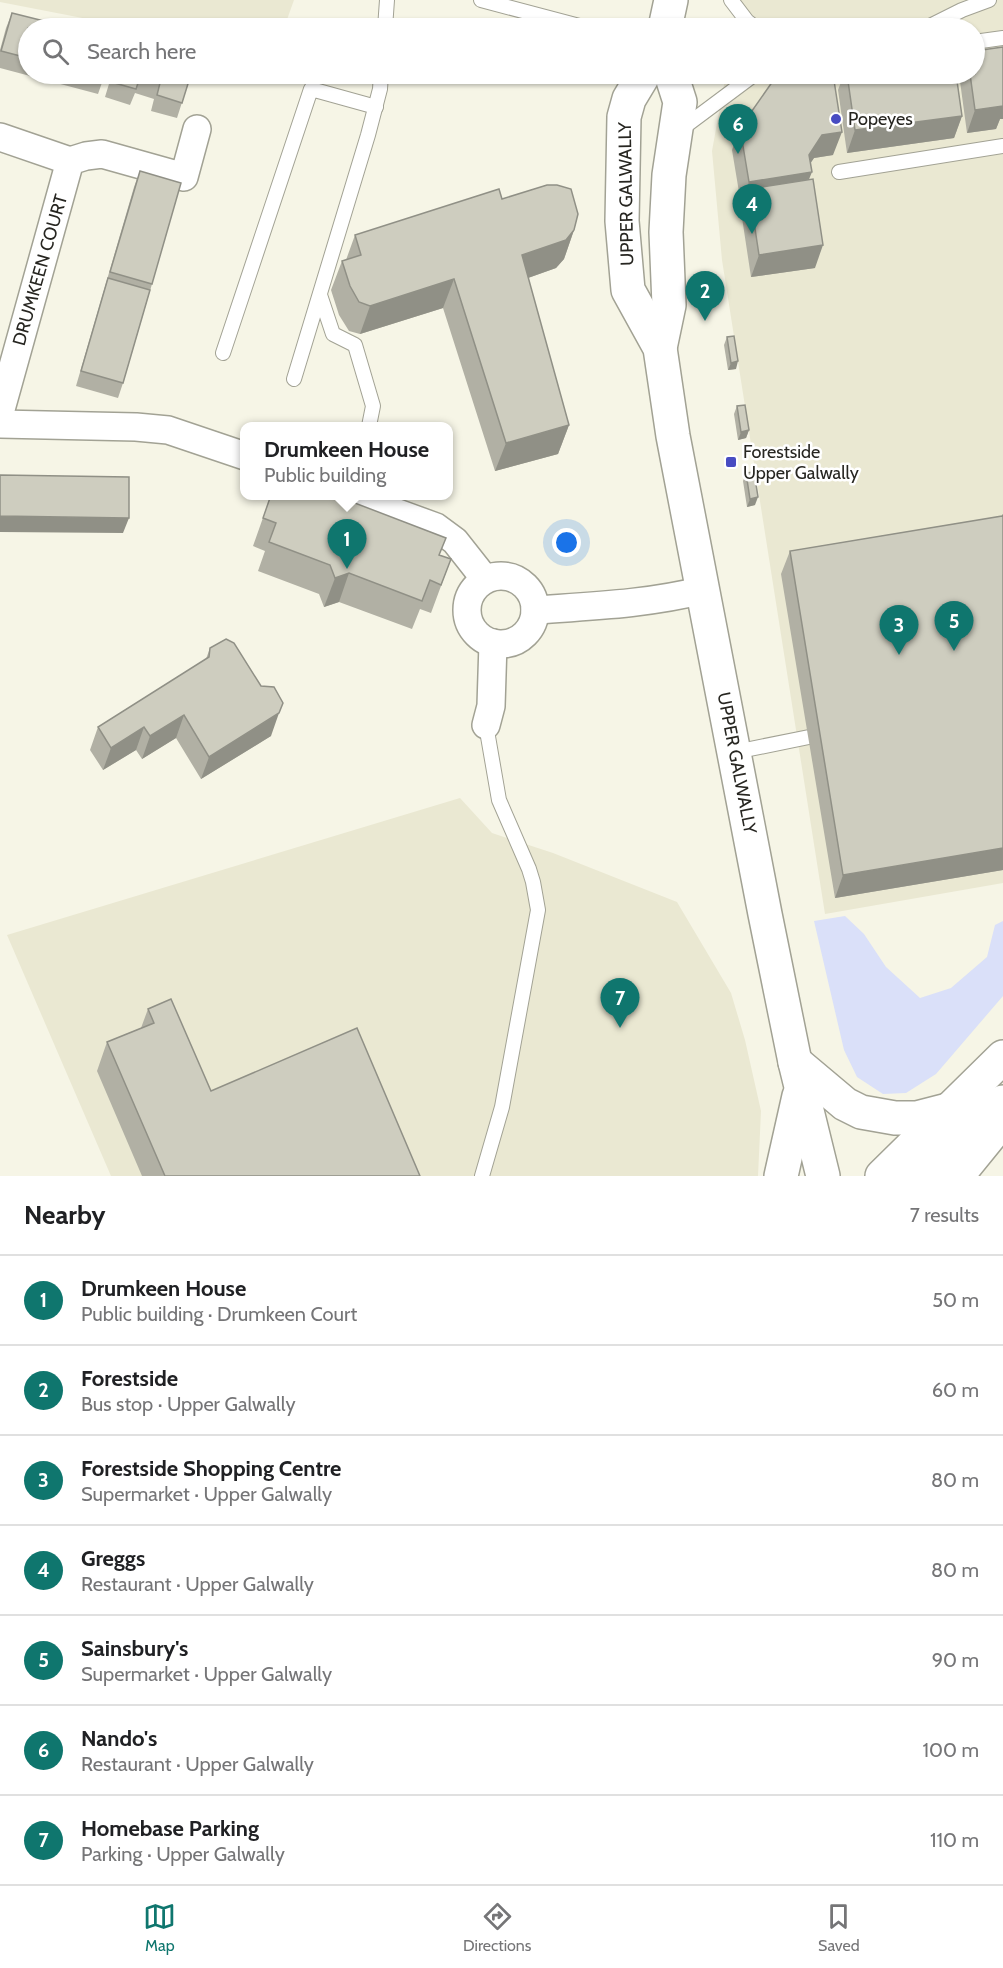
<!DOCTYPE html>
<html lang="en">
<head>
<meta charset="utf-8">
<style>
	:root { --surface:#fff; --page:#f6f6f6; --text:#202124; --muted:#757577; --line:#e0e0e0; --accent:#0f766e }
	body { margin:0; font-family:Cabin,sans-serif; background:var(--page); color:var(--text) }
	.you { position:absolute; left:567px; top:543px; width:21px; height:21px; margin:-15px; border:4px solid #fff; border-radius:50%; background:#1a73e8; box-shadow:0 0 0 9px #1a73e833 }
	.badge { display:grid; place-items:center; width:39px; height:39px; border-radius:50%; background:var(--accent); color:#fff; font-size:20px; font-weight:700 }
	.pin { position:absolute; translate:-50% -50px; filter:drop-shadow(0 2px 3px #0008) }
	.pin::after { content:''; position:absolute; top:32px; width:21px; height:18px; background:inherit; clip-path:polygon(0 0,100% 0,50% 100%) }
	.popup { position:absolute; left:240px; top:422px; width:213px; height:78px; box-sizing:border-box; display:grid; place-content:center; border-radius:12px; background:var(--surface); filter:drop-shadow(0 2px 4px #0005); font-size:20px; white-space:nowrap; color:var(--muted) }
	.popup b { font-size:22px; color:var(--text) }
	.popup::after { content:''; position:absolute; left:50%; top:100%; margin-left:-12px; border:12px solid transparent; border-top-color:var(--surface) }
	.list { margin:0; padding:0; list-style:none }
	h2 { display:flex; justify-content:space-between; align-items:center; height:78px; margin:0; padding:0 24px; font-size:26px }
	h2 small { font-size:20px; font-weight:400; color:var(--muted) }
	.list li { display:grid; grid-template-columns:39px 1fr auto; gap:18px; align-items:center; box-sizing:border-box; height:90px; padding:0 24px; border-top:2px solid var(--line) }
	.list b { display:block; font-size:22px; white-space:nowrap }
	.list p { margin:0; font-size:20px; white-space:nowrap; color:var(--muted) }
	.list em { font-size:20px; font-style:normal; color:var(--muted) }
	.icon { flex:none; width:33px; height:33px; fill:none; stroke:currentColor; stroke-width:2; stroke-linecap:round; stroke-linejoin:round }
	.map { position:relative; flex:none; width:1003px; height:1176px; overflow:hidden }
	.search { position:absolute; background:var(--surface); box-shadow:0 2px 4px #0004; left:18px; right:18px; top:18px; height:66px; display:flex; align-items:center; gap:15px; box-sizing:border-box; padding:0 21px; border-radius:33px; color:var(--muted); font-size:22px }
	.sheet { height:708px; background:var(--surface) }
	nav { display:flex; justify-content:space-around; align-items:center; box-sizing:border-box; height:84px; border-top:2px solid var(--line); background:var(--surface); font-size:16px; color:var(--muted) }
	nav a { display:grid; justify-items:center; gap:3px }
	nav .on { color:var(--accent) }
	.map>svg:first-child { display:block }
</style>
</head>
<body>
<div class="map">
<svg width="1003" height="1176" viewBox="0 0 1003 1176">
	<rect width="100%" height="100%" fill="#f6f5e6"/>
	<g fill="#eae8d2">
		<polygon points="0,0 294,0 284,28 134,28 0,2"/>
		<polygon points="739,0 1003,0 1003,883 825,914 722,260 712,151 726,74 974,74 974,28 734,28"/>
		<polygon points="460,798 492,833 553,853 677,902 731,993 745,1040 761,1111 758,1176 111,1176 7,935"/>
	</g>
	<polygon fill="#dae0f9" points="845,916 864,934 886,967 920,998 951,988 987,957 995,925 1003,921 1003,996 936,1074 906,1093 883,1094 857,1077 844,1050 814,921"/>
	<g fill="none" stroke-linecap="round" stroke-linejoin="round">
		<defs>
			<g id="service">
				<polyline points="481,0 587,28"/>
				<polyline points="731,0 747,21 756,28"/>
				<polyline points="385,28 387,0"/>
				<polyline points="926,28 962,10 989,0"/>
				<polyline points="974,42 1003,38"/>
				<polyline points="680,130 755,74"/>
				<polyline points="839,172 1003,146"/>
				<polyline points="320,295 333,334 355,345 373,406 369,426"/>
				<polyline points="223,353 311,89 376,107"/>
				<polyline points="294,379 368,135 380,89 381,74"/>
				<polyline points="735,752 809,737"/>
				<polyline points="482,1176 502,1107 538,910 533,882 529,869 499,800 486,725"/>
			</g>
			<g id="minor">
				<polyline points="0,137 70,161"/>
				<polyline points="0,413 70,161 86,156 102,154 184,177 197,129"/>
				<polyline points="0,424 136,427 168,430 245,456"/>
				<polyline points="351,496 436,527 455,541 485,579"/>
				<circle cx="501" cy="610" r="34"/>
				<path d="M 535,610 C 592,606 648,604 703,590"/>
				<polyline points="486,725 491,706 493,643"/>
			</g>
			<g id="tertiary">
				<polyline points="665,28 671,0"/>
				<polyline points="644,74 629,99 624,117 622,221 628,290 660,348 673,436 765,914 795,1062 823,1176"/>
				<polyline points="660,348 669,305 666,232 669,175 680,102 671,74"/>
				<polyline points="795,1062 845,1104 861,1112 895,1118 917,1118 948,1110"/>
				<polyline points="781,1176 799,1096"/>
			</g>
			<g id="primary">
				<polyline points="882,1176 1003,1057"/>
				<polyline points="917,1176 1003,1102"/>
				<polyline points="957,1176 996,1128"/>
			</g>
		</defs>
		<use href="#service" stroke="#a2a294" stroke-width="16"/>
		<use href="#minor" stroke="#a2a294" stroke-width="30"/>
		<use href="#tertiary" stroke="#a2a294" stroke-width="36"/>
		<use href="#primary" stroke="#a2a294" stroke-width="36"/>
		<use href="#service" stroke="#fff" stroke-width="14"/>
		<use href="#minor" stroke="#fff" stroke-width="27"/>
		<use href="#tertiary" stroke="#fff" stroke-width="33"/>
		<use href="#primary" stroke="#fff" stroke-width="33"/>
	</g>
	<g fill="#b1b0a4">
		<polygon points="12,13 28,28 28,74 105,74 98,94 0,68 0,50 6,28"/>
		<polygon points="1003,47 1003,119 1000,119 996,129 967,133 959,74 975,74"/>
		<polygon points="112,74 191,74 177,118 151,111 154,99 135,93 130,105 105,97"/>
		<polygon points="844,74 956,74 962,116 954,138 847,153 838,90"/>
		<polygon points="740,128 833,155 814,158 810,163 809,179 815,268 751,277 741,211 743,204 741,204 732,150"/>
		<polygon points="140,171 152,284 123,383 118,398 76,386 134,187"/>
		<polygon points="502,199 574,230 564,259 556,268 528,278 569,425 558,454 495,471 443,308 360,334 349,331 339,315 331,290 342,261 346,260 355,235"/>
		<polygon points="727,337 736,369 728,370 724,345"/>
		<polygon points="737,406 749,430 746,438 738,440 734,414"/>
		<polygon points="746,473 755,505 747,507 743,481"/>
		<polygon points="271,495 451,559 431,613 420,609 412,629 339,602 324,607 319,594 258,571 265,551 253,546"/>
		<polygon points="1003,515 1003,870 835,898 781,574 790,551 1002,516"/>
		<polygon points="210,648 271,736 201,779 176,738 142,759 136,750 103,770 90,750 98,727 206,659"/>
		<polygon points="148,1009 211,1091 420,1176 142,1176 97,1071 107,1042 141,1028"/>
	</g>
	<g fill="#909086">
		<polygon points="1003,98 1003,119 1000,119 996,129 967,133 975,110"/>
		<polygon points="962,116 954,138 847,153 855,130"/>
		<polygon points="842,132 833,155 814,158 804,173 812,172 803,194 749,189 743,204 741,204 749,182 809,155 822,135"/>
		<polygon points="574,230 564,259 556,268 511,284 522,255"/>
		<polygon points="823,245 815,268 751,277 759,255"/>
		<polygon points="454,279 443,308 360,334 370,306"/>
		<polygon points="738,361 736,369 728,370 731,363"/>
		<polygon points="569,425 558,454 495,471 506,443"/>
		<polygon points="749,430 746,438 738,440 741,432"/>
		<polygon points="758,497 755,505 747,507 750,499"/>
		<polygon points="0,516 129,518 123,533 0,532"/>
		<polygon points="349,573 339,602 324,607 335,578"/>
		<polygon points="279,713 271,736 201,779 209,757"/>
		<polygon points="184,715 176,738 142,759 150,736"/>
		<polygon points="144,727 136,750 103,770 111,748"/>
		<polygon points="1003,848 1003,870 835,898 843,875"/>
	</g>
	<g fill="#cecdbf" stroke="#909086" stroke-width="1.5">
		<polygon points="12,13 72,28 28,28 28,58 1,51"/>
		<polygon points="1003,47 1003,106 975,110 970,74 975,74 975,51"/>
		<polygon points="86,74 105,74 104,78"/>
		<polygon points="113,74 191,74 182,103 157,95 160,83 140,77 136,89 111,82"/>
		<polygon points="808,74 833,74 842,132 822,135 809,155 812,172 749,182 740,128 775,78"/>
		<polygon points="847,74 956,74 962,116 855,130"/>
		<polygon points="140,171 181,183 152,284 110,272"/>
		<polygon points="813,179 823,245 759,255 749,189"/>
		<polygon points="547,185 557,185 571,189 578,214 574,230 566,240 522,255 569,425 506,443 454,279 370,306 359,302 350,286 342,261 361,255 355,235 499,189 502,199"/>
		<polygon points="108,278 150,290 123,383 81,371"/>
		<polygon points="734,336 738,361 731,363 727,337"/>
		<polygon points="745,405 749,430 741,432 737,406"/>
		<polygon points="754,472 758,497 750,499 746,473"/>
		<polygon points="0,475 129,477 129,518 0,516"/>
		<polygon points="271,495 280,495 286,498 287,495 334,495 446,538 439,555 451,559 441,585 430,580 422,601 349,573 335,578 330,565 269,542 276,523 263,518"/>
		<polygon points="1003,515 1003,848 843,875 790,551 1002,516"/>
		<polygon points="226,639 234,643 261,686 274,687 283,703 279,713 209,757 184,715 150,736 144,727 111,748 98,727 209,657 210,648"/>
		<polygon points="171,999 211,1091 357,1028 420,1176 165,1176 107,1042 154,1023 148,1009"/>
	</g>
	<g fill="#484cc2" stroke="#fff" stroke-width="2">
		<circle cx="836" cy="119" r="6"/>
		<rect x="725" y="456" width="12" height="12" rx="3"/>
	</g>
	<g text-anchor="middle" stroke-width="5" stroke-linejoin="round" paint-order="stroke">
		<g font-size="18" fill="#272621" stroke="#fff" text-anchor="start">
			<text x="848" y="125">Popeyes</text>
			<text x="743" y="458">Forestside<tspan x="743" dy="21">Upper Galwally</tspan></text>
		</g>
		<g font-size="18" fill="#272621" stroke="#fff">
			<text transform="translate(626 194) rotate(-91)" y="6">UPPER GALWALLY</text>
			<text transform="translate(40 270) rotate(-74)" y="6">DRUMKEEN COURT</text>
			<text transform="translate(737 763) rotate(79)" y="6">UPPER GALWALLY</text>
		</g>
	</g>
</svg>
<div class="you"></div>
<div class="pin badge" style="left:347px;top:569px">1</div>
<div class="popup"><b>Drumkeen House</b>Public building</div>
<div class="pin badge" style="left:705px;top:321px">2</div>
<div class="pin badge" style="left:899px;top:655px">3</div>
<div class="pin badge" style="left:752px;top:234px">4</div>
<div class="pin badge" style="left:954px;top:651px">5</div>
<div class="pin badge" style="left:738px;top:154px">6</div>
<div class="pin badge" style="left:620px;top:1028px">7</div>
<div class="search"><svg class="icon" aria-label="search" viewBox="0 0 24 24"><circle cx="10" cy="10" r="6"/><path d="M15 15l6 6"/></svg>Search here</div>
</div>
<section class="sheet">
<h2>Nearby<small>7 results</small></h2>
<ul class="list">
<li><span class="badge">1</span><div><b>Drumkeen House</b><p>Public building · Drumkeen Court</p></div><em>50 m</em></li>
<li><span class="badge">2</span><div><b>Forestside</b><p>Bus stop · Upper Galwally</p></div><em>60 m</em></li>
<li><span class="badge">3</span><div><b>Forestside Shopping Centre</b><p>Supermarket · Upper Galwally</p></div><em>80 m</em></li>
<li><span class="badge">4</span><div><b>Greggs</b><p>Restaurant · Upper Galwally</p></div><em>80 m</em></li>
<li><span class="badge">5</span><div><b>Sainsbury's</b><p>Supermarket · Upper Galwally</p></div><em>90 m</em></li>
<li><span class="badge">6</span><div><b>Nando's</b><p>Restaurant · Upper Galwally</p></div><em>100 m</em></li>
<li><span class="badge">7</span><div><b>Homebase Parking</b><p>Parking · Upper Galwally</p></div><em>110 m</em></li>
</ul>
</section>
<nav>
<a class="on"><svg class="icon" aria-label="map" viewBox="0 0 24 24"><path d="M3 6l6-2 6 2 6-2v14l-6 2-6-2-6 2zM9 4v14M15 6v14"/></svg>Map</a>
<a><svg class="icon" aria-label="directions" viewBox="0 0 24 24"><path d="M12 3l9 9-9 9-9-9zM9 14v-3h6M13 9l2 2-2 2"/></svg>Directions</a>
<a><svg class="icon" aria-label="saved" viewBox="0 0 24 24"><path d="M7 4h10v16l-5-4-5 4z"/></svg>Saved</a>
</nav>
</body>
</html>
